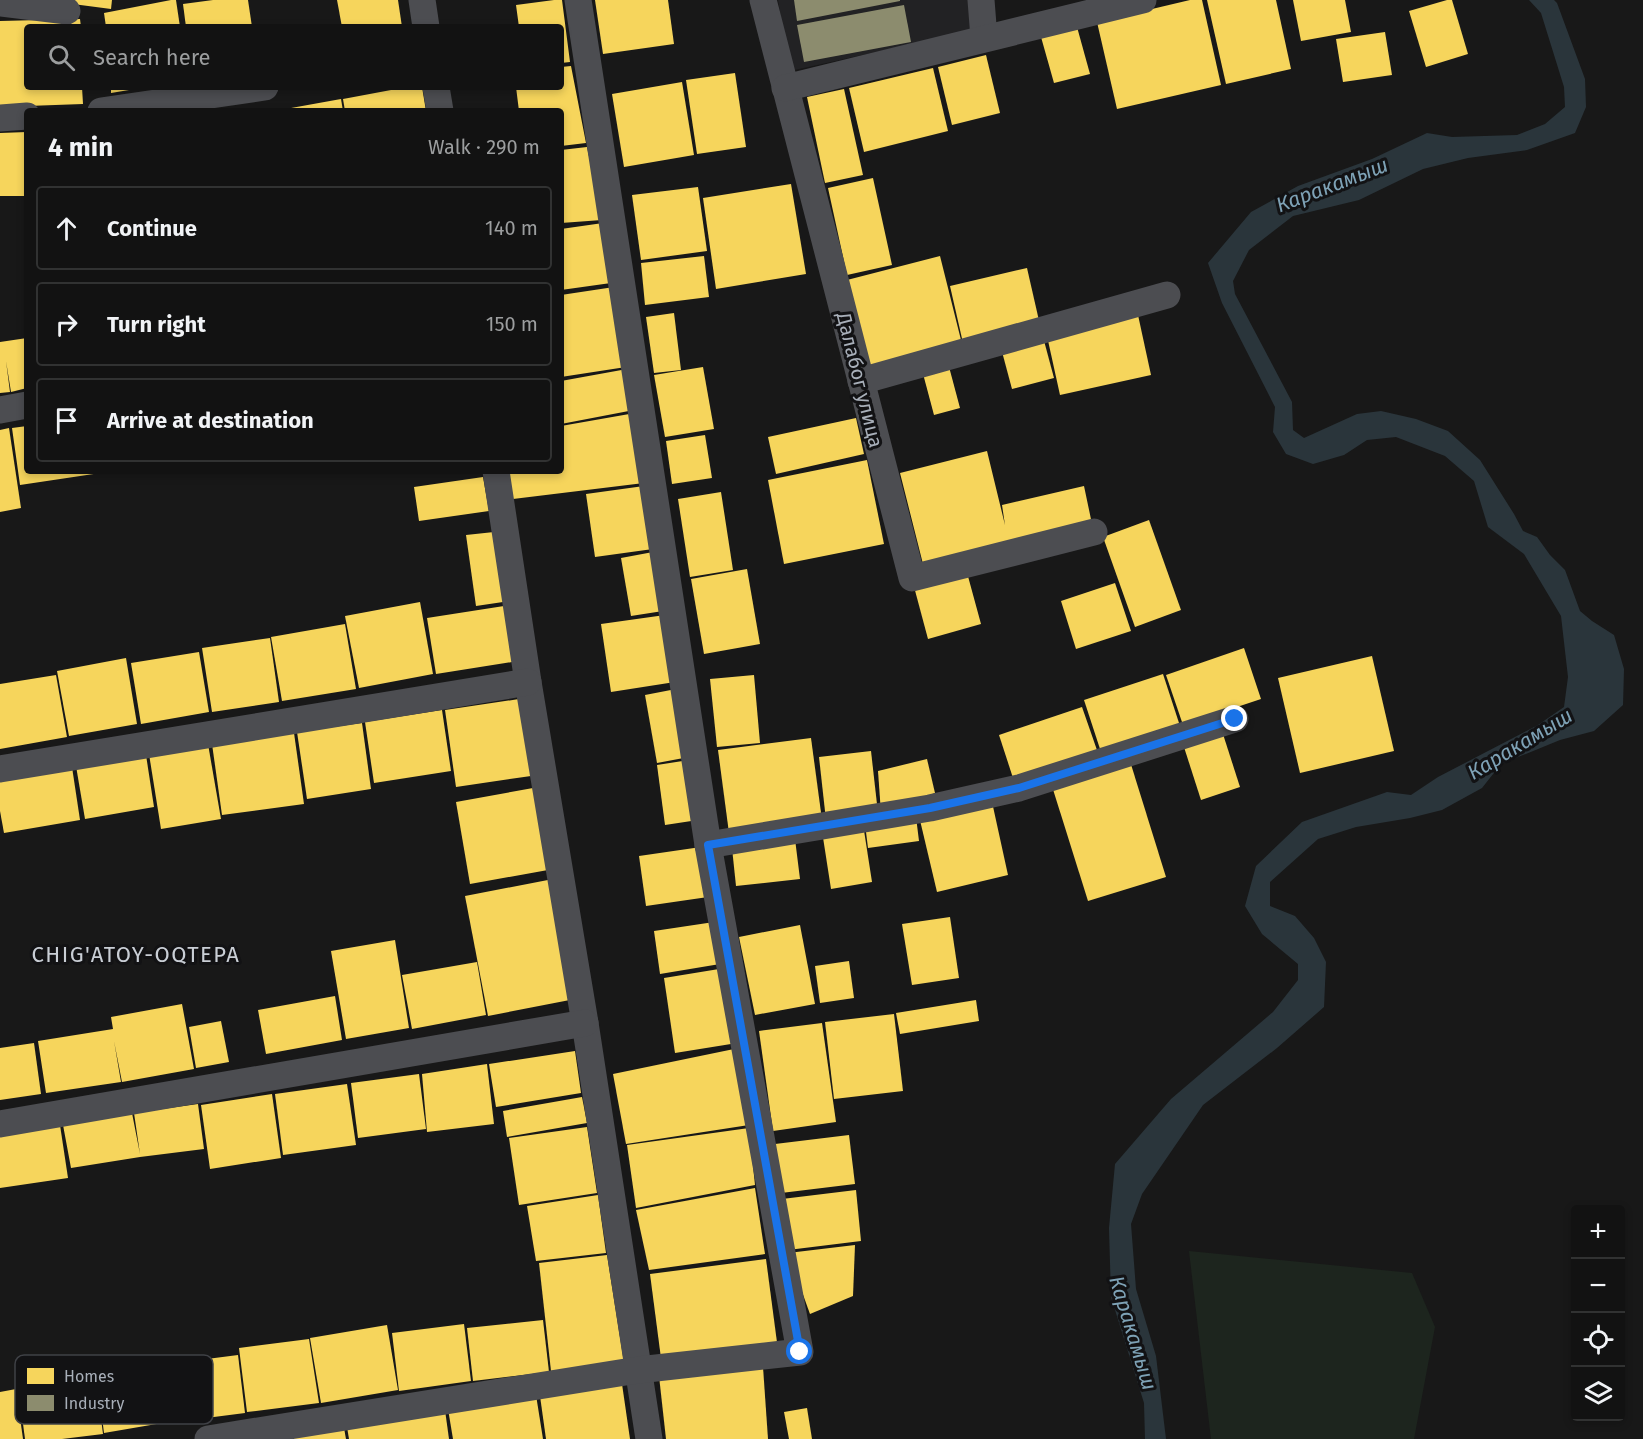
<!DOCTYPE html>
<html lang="en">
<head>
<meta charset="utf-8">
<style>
	:root { --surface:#121212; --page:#1b1b1b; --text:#f1f3f6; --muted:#9c9e9f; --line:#313232 }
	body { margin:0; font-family:"Fira Sans",sans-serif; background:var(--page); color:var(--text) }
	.controls { position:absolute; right:18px; bottom:18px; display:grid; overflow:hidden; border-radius:6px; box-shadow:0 3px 9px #0003 }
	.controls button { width:54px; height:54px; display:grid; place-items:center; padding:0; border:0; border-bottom:2px solid var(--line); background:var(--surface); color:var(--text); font:30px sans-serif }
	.stop { position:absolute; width:18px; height:18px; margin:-14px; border:4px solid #1a73e8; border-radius:50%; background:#fff }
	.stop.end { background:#1a73e8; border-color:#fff; box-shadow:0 2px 6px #0008 }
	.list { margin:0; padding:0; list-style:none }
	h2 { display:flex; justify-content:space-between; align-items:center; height:78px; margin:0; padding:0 24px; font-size:26px }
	h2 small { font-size:20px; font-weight:400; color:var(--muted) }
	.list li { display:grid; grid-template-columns:39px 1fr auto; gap:18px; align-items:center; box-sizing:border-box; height:84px; margin:0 12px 12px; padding:0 12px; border:2px solid var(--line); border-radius:6px }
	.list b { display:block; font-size:22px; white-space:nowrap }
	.list em { font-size:20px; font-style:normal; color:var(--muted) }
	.icon { flex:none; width:33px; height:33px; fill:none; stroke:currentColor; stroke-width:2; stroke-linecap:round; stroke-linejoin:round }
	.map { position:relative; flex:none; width:1643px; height:1439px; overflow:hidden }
	.search { position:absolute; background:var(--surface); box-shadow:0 3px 9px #0003; left:24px; top:24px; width:540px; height:66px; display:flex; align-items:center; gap:15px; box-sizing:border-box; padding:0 21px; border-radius:6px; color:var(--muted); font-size:22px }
	.panel { position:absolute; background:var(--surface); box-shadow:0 3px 9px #0003; left:24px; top:108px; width:540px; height:366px; border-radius:6px }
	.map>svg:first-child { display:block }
</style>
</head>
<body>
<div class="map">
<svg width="1643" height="1439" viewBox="0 0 1643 1439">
	<rect width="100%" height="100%" fill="#181818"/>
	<polygon fill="#222224" points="778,0 974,0 976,30 790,71"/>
	<polygon fill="#1d251e" points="1189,1251 1412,1273 1435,1327 1414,1439 1211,1439"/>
	<polygon fill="#2a353b" points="1529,0 1554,0 1557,3 1585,79 1586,107 1575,133 1527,150 1468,158 1423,169 1359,200 1293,216 1249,250 1233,281 1235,294 1292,402 1293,430 1304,438 1357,414 1381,411 1416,419 1448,431 1480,460 1514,514 1523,531 1537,537 1550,555 1565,570 1580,611 1592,621 1614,635 1624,669 1623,705 1594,731 1560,740 1501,764 1482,788 1442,810 1410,818 1356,827 1318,839 1270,882 1270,906 1295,916 1314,938 1326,962 1324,1007 1277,1048 1203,1105 1142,1194 1131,1224 1136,1289 1156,1356 1166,1439 1145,1439 1144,1403 1111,1297 1109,1228 1115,1164 1171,1099 1273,1012 1298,980 1298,964 1262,934 1245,906 1256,866 1302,822 1387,792 1411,795 1438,777 1538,725 1564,707 1568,677 1561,616 1524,554 1488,527 1474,481 1445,456 1396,437 1367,440 1344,455 1313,464 1286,454 1273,432 1275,407 1222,303 1208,263 1251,212 1298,186 1372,159 1427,133 1452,137 1517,135 1545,124 1565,107 1564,87 1541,13"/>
	<g fill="#f6d55c">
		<polygon points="50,0 112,0 111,9 50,1"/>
		<polygon points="171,0 176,0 180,27 106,27 104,13"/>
		<polygon points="213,0 248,0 252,27 186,27 183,4"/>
		<polygon points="337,0 398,0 402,27 342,27"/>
		<polygon points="554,0 562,0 570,62 561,63 561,27 519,27 516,5"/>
		<polygon points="595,0 668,0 674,44 603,54"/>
		<polygon points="1190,0 1202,0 1221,85 1117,109 1097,22"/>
		<polygon points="1207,0 1276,0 1291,69 1226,84"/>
		<polygon points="1293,0 1345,0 1351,32 1301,41"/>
		<polygon points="1447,0 1452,0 1468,54 1426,67 1409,11"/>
		<polygon points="80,19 81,27 27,27 27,87 82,87 83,104 0,107 0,21"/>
		<polygon points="1077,27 1090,74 1054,83 1041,37"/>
		<polygon points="1385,32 1392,75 1343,82 1336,39"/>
		<polygon points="986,55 1000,113 952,125 938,67"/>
		<polygon points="571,66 586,143 561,146 561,111 519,111 516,87 561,87 561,67"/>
		<polygon points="933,68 948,131 864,152 849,88"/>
		<polygon points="735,73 746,147 697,154 686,80"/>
		<polygon points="682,82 694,155 624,167 612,94"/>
		<polygon points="111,87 141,87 141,88 111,93"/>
		<polygon points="407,87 422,87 426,111 345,111 343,99"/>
		<polygon points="844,89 863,175 825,183 807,97"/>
		<polygon points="341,99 343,111 280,111 280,110"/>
		<polygon points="27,132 27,196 0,196 0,133"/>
		<polygon points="587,147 602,220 561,223 561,150"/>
		<polygon points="873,178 892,265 847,275 828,188"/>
		<polygon points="791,184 806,274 716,289 703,198"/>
		<polygon points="698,187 707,251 641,260 632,195"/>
		<polygon points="603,223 611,283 561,290 561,229"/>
		<polygon points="704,256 709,297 645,305 641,263"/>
		<polygon points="940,256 962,344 869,368 847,280"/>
		<polygon points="1027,268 1040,325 963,343 950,286"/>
		<polygon points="614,287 626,367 561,377 561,295"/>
		<polygon points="674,313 681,370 654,373 646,317"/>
		<polygon points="1138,315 1151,375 1060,395 1047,336"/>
		<polygon points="1043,337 1054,378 1012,389 1001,348"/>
		<polygon points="27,338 27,388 11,392 6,361 10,392 0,393 0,342"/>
		<polygon points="948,363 960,408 934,415 922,370"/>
		<polygon points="703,367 714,429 665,437 654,375"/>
		<polygon points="627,369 634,410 561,424 561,381"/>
		<polygon points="635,413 644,483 513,499 509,471 561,471 561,426"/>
		<polygon points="856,418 864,454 776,474 768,437"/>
		<polygon points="27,426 27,471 107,471 107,472 20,485 12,428"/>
		<polygon points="9,428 21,508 0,512 0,430"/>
		<polygon points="705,435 712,478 672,484 666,441"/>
		<polygon points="987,451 1005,525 1002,505 1084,486 1092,524 923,564 900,473"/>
		<polygon points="867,460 884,544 784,564 768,480"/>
		<polygon points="483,477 489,511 419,521 414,487"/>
		<polygon points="644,486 653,549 595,557 586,494"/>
		<polygon points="721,492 733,570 690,577 678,499"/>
		<polygon points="1149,520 1181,610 1135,627 1103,537"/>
		<polygon points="494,532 503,602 476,606 466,535"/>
		<polygon points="653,552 663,611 631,616 621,558"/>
		<polygon points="747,569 760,644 704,654 691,579"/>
		<polygon points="966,569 981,624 928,639 913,583"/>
		<polygon points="1115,583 1131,631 1076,649 1061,601"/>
		<polygon points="420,602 433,674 359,688 345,616"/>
		<polygon points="504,606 512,662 436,674 427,618"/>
		<polygon points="665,615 675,682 611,692 601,624"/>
		<polygon points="345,624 356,689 282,701 271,637"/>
		<polygon points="270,638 279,702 212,712 202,648"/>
		<polygon points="1244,648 1261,699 1183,725 1166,675"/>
		<polygon points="199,652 209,712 141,724 131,663"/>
		<polygon points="1372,656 1394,751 1300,773 1278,678"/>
		<polygon points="126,658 137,724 69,736 57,671"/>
		<polygon points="1163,674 1180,726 1101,752 1084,700"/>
		<polygon points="56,675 67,737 0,749 0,684"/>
		<polygon points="754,675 760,743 717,747 710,679"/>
		<polygon points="676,689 689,757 657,763 645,695"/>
		<polygon points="519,699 531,776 456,787 445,710"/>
		<polygon points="1082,707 1098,753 1014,781 999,735"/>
		<polygon points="442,710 451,771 374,783 365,722"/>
		<polygon points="362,723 371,789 307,799 297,732"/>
		<polygon points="1222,731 1240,787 1201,800 1183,744"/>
		<polygon points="294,733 304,804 222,815 212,744"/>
		<polygon points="811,738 822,820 729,833 718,750"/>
		<polygon points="208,744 221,819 161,829 149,754"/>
		<polygon points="871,751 878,813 826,820 819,757"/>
		<polygon points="146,755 154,807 85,819 76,766"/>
		<polygon points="1129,758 1166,877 1088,901 1051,783"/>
		<polygon points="927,759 935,793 881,813 878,771"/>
		<polygon points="689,760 698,820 665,825 657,765"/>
		<polygon points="72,767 80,820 4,833 0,811 0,779"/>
		<polygon points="533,788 548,870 470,884 456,802"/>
		<polygon points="992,802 1008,875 937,892 919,816"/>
		<polygon points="916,817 919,841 868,848 865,824"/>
		<polygon points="863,824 872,882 831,889 822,831"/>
		<polygon points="795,839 800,879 736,886 732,848"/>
		<polygon points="701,847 708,897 646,906 639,856"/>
		<polygon points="553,879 575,999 488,1016 465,896"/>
		<polygon points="950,917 959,978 912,985 902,924"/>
		<polygon points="714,922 720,964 660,974 654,931"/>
		<polygon points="800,925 815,1004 755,1015 739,937"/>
		<polygon points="395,940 409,1028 346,1039 331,951"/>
		<polygon points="849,961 854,998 820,1003 815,966"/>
		<polygon points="477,962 486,1015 412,1029 402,975"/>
		<polygon points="719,969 731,1044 675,1053 664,978"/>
		<polygon points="335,996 342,1040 266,1054 258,1010"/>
		<polygon points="976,1000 979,1021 900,1034 896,1013"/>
		<polygon points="182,1004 194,1069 122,1082 114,1041 121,1082 46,1093 38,1041 113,1029 111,1017"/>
		<polygon points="894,1014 903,1091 834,1099 825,1022"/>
		<polygon points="221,1021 229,1062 196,1068 189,1027"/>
		<polygon points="822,1023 836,1122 773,1131 759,1031"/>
		<polygon points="34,1043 41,1094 0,1100 0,1048"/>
		<polygon points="734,1049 749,1125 626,1144 613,1074"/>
		<polygon points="575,1051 581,1093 496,1107 489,1064"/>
		<polygon points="487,1064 494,1124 427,1132 422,1074"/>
		<polygon points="419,1074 426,1129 358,1138 351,1083"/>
		<polygon points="347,1084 356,1145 283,1155 275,1094"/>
		<polygon points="272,1094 281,1158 210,1169 201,1105"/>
		<polygon points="582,1097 587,1123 507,1137 503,1111"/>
		<polygon points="198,1104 204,1149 140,1157 71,1168 63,1125 132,1113 140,1154 134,1113"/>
		<polygon points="60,1125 68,1178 0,1188 0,1134"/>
		<polygon points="587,1127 597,1193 519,1205 509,1138"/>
		<polygon points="749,1128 755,1185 636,1208 627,1145"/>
		<polygon points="849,1135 855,1184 781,1193 775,1144"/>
		<polygon points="755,1188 765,1254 649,1270 636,1210"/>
		<polygon points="856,1190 861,1241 788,1250 782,1199"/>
		<polygon points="598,1195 606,1253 536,1261 527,1206"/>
		<polygon points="855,1245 853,1296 810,1314 788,1253"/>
		<polygon points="607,1255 624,1363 551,1371 539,1263"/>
		<polygon points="766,1259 778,1350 662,1366 650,1274"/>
		<polygon points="543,1320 549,1372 473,1381 467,1328"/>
		<polygon points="464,1324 471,1381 399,1391 392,1333"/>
		<polygon points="387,1325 398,1390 321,1403 310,1338"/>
		<polygon points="309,1339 319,1403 247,1412 239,1348"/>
		<polygon points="238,1355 245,1413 175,1422 168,1364"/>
		<polygon points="166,1358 174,1421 104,1433 96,1367"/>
		<polygon points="763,1367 768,1439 666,1439 659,1376"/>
		<polygon points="96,1382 103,1434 62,1439 25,1439 19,1393"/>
		<polygon points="622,1384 630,1439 546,1439 540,1396"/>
		<polygon points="16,1389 23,1439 0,1439 0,1392"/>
		<polygon points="536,1395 543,1439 453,1439 448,1409"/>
		<polygon points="807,1408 812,1439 789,1439 784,1412"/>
		<polygon points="445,1410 449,1439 349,1439 347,1427"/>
		<polygon points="344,1428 346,1439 294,1439 294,1438"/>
	</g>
	<g fill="#8c8c6e">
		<polygon points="794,0 900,0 900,1 797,21"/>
		<polygon points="904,5 911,42 804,62 797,25"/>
	</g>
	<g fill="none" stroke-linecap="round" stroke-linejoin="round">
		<g stroke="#4c4d51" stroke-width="27">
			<polyline points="422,0 426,27"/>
			<polyline points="763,0 912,578 1094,532"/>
			<polyline points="981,0 984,38"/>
			<polyline points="0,3 67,11"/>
			<polyline points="436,87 440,111"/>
			<polyline points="785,88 1143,0"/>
			<polyline points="101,111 265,87"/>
			<polyline points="0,118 27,116"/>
			<polyline points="861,381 1167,295"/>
			<polyline points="0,410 27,405"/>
			<polyline points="496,471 528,682 585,1023 649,1439"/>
			<polyline points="0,769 528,682"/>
			<polyline points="708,845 930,808 1019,788 1235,719"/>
			<polyline points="0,1124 585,1023"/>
			<polyline points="208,1439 638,1370 800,1352 708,845 578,0"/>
		</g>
	</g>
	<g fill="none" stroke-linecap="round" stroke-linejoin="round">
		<polyline stroke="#1a73e8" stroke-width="8" points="800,1352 708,845 930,808 1019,788 1235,719"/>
	</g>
	<g text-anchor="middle" stroke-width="6" stroke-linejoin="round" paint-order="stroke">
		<g font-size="20" fill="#a8afb9" stroke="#121214">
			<text transform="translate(860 380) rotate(76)" y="7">Далабог улица</text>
		</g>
		<g font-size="21" font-style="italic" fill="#7ea2b6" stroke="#121214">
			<text transform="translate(1332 185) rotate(-21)" y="7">Каракамыш</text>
			<text transform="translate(1520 744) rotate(-31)" y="7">Каракамыш</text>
			<text transform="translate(1133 1333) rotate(73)" y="7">Каракамыш</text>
		</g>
		<g font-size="22" letter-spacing="1.5" fill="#c9ced5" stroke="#121214">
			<text x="136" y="962">CHIG'ATOY-OQTEPA</text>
		</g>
	</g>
	<rect x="15" y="1355" width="198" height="69" rx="9" fill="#121214" stroke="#3f4146" stroke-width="1.5"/>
	<rect x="27" y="1368" width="27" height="16" fill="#f6d55c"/>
	<rect x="27" y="1395" width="27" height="16" fill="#8c8c6e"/>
	<g font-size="16" fill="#a8afb9">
		<text x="64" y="1382">Homes</text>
		<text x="64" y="1409">Industry</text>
	</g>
</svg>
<div class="controls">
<button>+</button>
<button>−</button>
<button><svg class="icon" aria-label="locate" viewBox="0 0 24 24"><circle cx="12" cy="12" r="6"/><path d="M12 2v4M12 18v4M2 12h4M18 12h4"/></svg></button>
<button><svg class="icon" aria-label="layers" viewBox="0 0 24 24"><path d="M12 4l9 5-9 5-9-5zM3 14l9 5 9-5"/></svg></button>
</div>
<div class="stop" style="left:800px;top:1352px"></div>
<div class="stop end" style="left:1235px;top:719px"></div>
<div class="search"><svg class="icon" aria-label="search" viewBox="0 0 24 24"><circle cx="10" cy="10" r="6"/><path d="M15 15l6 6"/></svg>Search here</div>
<section class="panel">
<h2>4 min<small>Walk · 290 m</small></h2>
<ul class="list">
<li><svg class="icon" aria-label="ahead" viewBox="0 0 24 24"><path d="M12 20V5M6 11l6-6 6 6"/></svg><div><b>Continue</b></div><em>140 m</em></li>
<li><svg class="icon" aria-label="right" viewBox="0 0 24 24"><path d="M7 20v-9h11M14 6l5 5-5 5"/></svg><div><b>Turn right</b></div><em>150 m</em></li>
<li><svg class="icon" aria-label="arrive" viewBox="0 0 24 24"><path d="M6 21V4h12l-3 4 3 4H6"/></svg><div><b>Arrive at destination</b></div></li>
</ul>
</section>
</div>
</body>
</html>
